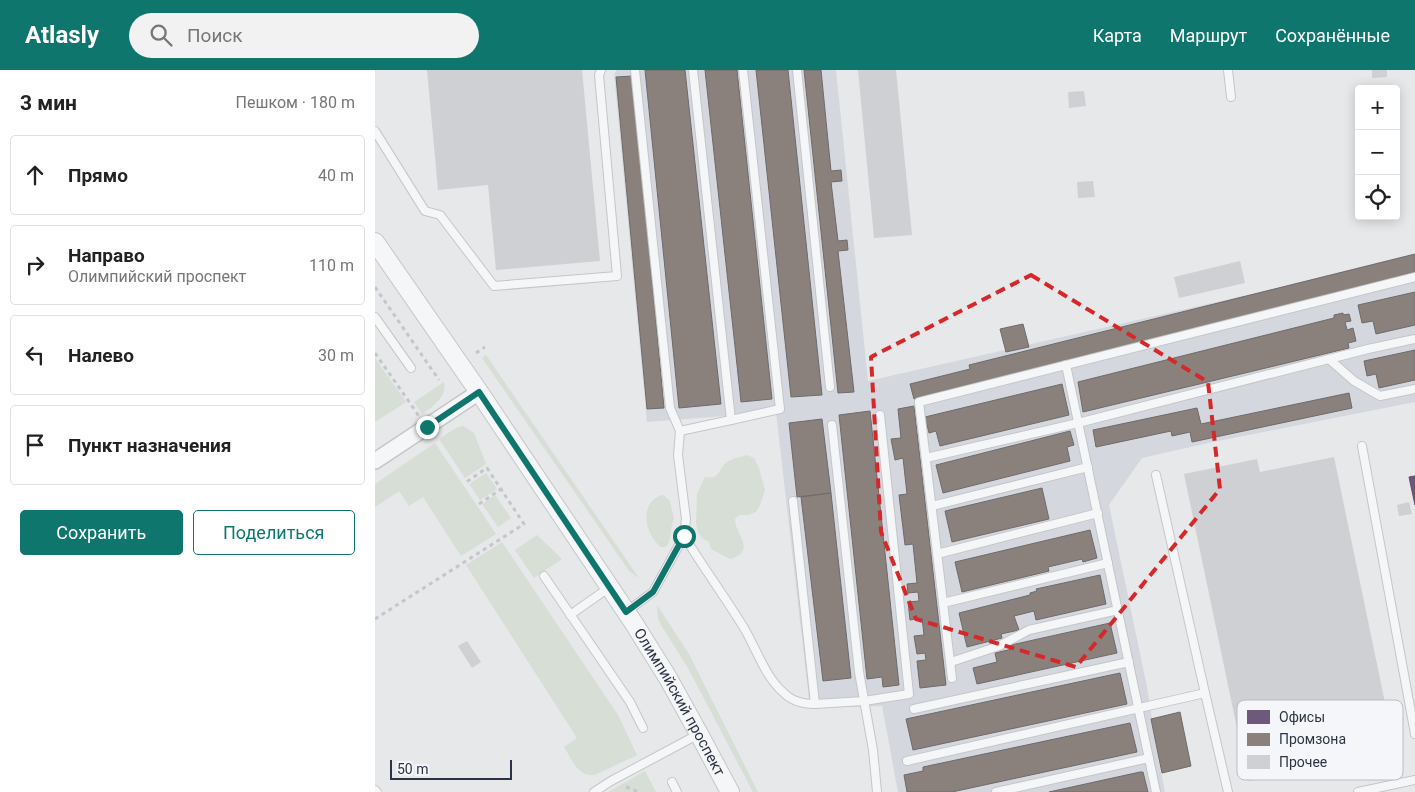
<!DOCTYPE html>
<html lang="ru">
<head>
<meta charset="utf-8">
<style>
	:root { --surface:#fff; --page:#f2f2f2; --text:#222; --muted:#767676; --line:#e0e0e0; --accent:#0f766e }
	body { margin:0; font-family:Roboto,sans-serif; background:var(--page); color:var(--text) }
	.controls { position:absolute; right:15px; top:15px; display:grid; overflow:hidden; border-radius:5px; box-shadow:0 2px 12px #0003 }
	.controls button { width:45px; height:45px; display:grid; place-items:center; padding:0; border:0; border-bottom:1px solid var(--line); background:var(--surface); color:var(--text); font:25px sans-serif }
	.scale { position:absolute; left:15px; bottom:12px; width:122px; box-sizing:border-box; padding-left:5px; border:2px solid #2b3445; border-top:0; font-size:14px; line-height:18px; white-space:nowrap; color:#2b3445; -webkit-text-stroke:4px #f4f6f9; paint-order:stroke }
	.stop { position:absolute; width:15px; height:15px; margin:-11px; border:4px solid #0f766e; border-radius:50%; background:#fff }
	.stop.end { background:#0f766e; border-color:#fff; box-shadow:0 1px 5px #0008 }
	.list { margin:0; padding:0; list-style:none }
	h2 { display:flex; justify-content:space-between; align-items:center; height:65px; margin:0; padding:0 20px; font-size:21px }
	h2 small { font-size:16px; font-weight:400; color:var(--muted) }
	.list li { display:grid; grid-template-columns:32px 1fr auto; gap:15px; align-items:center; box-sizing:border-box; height:80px; margin:0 10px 10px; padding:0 10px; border:1px solid var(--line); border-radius:5px }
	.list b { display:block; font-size:19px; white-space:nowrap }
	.list p { margin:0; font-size:16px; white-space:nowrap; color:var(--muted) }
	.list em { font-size:16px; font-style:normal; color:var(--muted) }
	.actions { display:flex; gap:10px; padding:15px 20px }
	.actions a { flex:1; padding:11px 0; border:1px solid var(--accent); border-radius:5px; text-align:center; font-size:18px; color:var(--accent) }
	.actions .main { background:var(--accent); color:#fff }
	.icon { flex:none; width:28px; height:28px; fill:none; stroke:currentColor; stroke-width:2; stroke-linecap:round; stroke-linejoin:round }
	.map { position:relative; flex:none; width:1040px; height:722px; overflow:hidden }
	header { display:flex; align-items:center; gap:30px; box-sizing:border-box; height:70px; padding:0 25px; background:var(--accent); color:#fff }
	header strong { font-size:24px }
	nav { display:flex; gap:28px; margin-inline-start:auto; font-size:18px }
	.search { width:350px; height:45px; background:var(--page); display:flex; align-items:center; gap:12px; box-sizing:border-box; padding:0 18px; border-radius:28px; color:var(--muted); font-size:19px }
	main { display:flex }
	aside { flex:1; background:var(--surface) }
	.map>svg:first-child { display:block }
</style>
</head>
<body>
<header>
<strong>Atlasly</strong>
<div class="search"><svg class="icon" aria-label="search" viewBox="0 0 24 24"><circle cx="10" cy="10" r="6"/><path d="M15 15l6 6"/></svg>Поиск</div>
<nav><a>Карта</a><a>Маршрут</a><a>Сохранённые</a></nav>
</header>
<main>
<aside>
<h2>3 мин<small>Пешком · 180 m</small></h2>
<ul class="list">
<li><svg class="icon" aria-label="ahead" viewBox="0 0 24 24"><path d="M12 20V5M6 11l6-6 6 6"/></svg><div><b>Прямо</b></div><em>40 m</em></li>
<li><svg class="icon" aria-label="right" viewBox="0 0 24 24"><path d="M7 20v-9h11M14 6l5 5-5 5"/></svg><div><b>Направо</b><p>Олимпийский проспект</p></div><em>110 m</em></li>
<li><svg class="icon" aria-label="left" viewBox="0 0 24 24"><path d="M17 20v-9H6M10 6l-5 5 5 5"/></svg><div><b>Налево</b></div><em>30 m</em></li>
<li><svg class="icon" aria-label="arrive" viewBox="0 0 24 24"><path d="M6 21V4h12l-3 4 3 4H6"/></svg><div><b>Пункт назначения</b></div></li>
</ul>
<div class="actions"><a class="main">Сохранить</a><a>Поделиться</a></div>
</aside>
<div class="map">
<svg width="1040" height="722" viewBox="0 0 1040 722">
	<rect width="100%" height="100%" fill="#e6e8ea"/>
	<polygon fill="#d4d7dd" points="242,0 461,0 493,311 1040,187 1040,332 833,373 767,388 734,435 772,617 783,687 790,722 523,722 507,636 435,638 401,342 272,352 239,4"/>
	<g fill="#d6ded6">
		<polygon points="111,285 264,508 254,501 250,495 107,288"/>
		<polygon points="0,288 31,332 0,352"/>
		<path d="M 69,312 C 72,328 58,336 47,344 L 39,332 Z"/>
		<polygon points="88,356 99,363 111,394 90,408 64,369 81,358"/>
		<polygon points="60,373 121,464 86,486 48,427 34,436 24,421 0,437 0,414"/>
		<path d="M 372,385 L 379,388 L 384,398 L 390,420 L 385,435 L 381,442 L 374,445 L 365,445 L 360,449 C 359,463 383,481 355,489 L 336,479 L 334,472 L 327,468 L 323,462 L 321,453 L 322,424 L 330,407 C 344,411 343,399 352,392 C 358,388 366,387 372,385 Z"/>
		<polygon points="111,403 122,419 105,430 94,414"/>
		<polygon points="120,425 136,448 123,457 107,434"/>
		<path d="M 288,425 L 295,431 L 299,449 C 294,458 298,469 291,477 L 285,477 C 281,472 276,467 274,460 C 268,447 272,428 288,425 Z"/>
		<polygon points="162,465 187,489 159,508 140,480"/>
		<path d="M 127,472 L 243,645 L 262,685 L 220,705 C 203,707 197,690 189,677 L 202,668 L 91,495 Z"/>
		<polygon points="282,535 314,584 383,722 378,722 313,598 286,555 283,548"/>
		<polygon points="270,701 281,722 233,722"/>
	</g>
	<polygon fill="#6d597a" stroke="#594e6a" points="1040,406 1040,435 1034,407"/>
	<g fill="#8a817c" stroke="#6e6a6c">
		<polygon points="270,0 310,0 346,334 304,338"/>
		<polygon points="330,0 362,0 397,329 366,332"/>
		<polygon points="381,0 413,0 447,325 416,327"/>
		<polygon points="429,0 446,0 456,101 466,100 467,111 456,112 463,171 472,170 473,180 463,181 479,322 463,323"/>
		<polygon points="258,6 289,338 272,339 241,7"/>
		<polygon points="1040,184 1040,203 539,329 535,314 595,299 594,295"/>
		<polygon points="1040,222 1040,255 1001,264 998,251 987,253 983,235"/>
		<polygon points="968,243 968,245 974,244 976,251 970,252 972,260 978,258 981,271 973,273 974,278 708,342 703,312 959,248 959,245"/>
		<polygon points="648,254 654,277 631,282 625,259"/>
		<polygon points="1040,280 1040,310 1004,318 1001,304 992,306 989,291"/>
		<polygon points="687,314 694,345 565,376 561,361 554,363 550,347"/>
		<polygon points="974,323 977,338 817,372 815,362 797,366 796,361 721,377 718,360 822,338 826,354"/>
		<polygon points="539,336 571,615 545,618 542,591 551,590 550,583 542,584 539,566 549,565 547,548 535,550 533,532 544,531 543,522 533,523 532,514 542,513 538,474 530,475 524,425 532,424 528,388 520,390 516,369 526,368 523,339"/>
		<polygon points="495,341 524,615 508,617 507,607 492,609 464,345"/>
		<polygon points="447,349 456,423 422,427 414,353"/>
		<polygon points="695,361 699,375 692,377 695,391 568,423 561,395"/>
		<polygon points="667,418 674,449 577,472 570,441"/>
		<polygon points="456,423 476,608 448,611 426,427"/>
		<polygon points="715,460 722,488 708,492 707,489 673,497 674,501 587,522 580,492"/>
		<polygon points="725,505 731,534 661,550 659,541 639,546 644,560 626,564 627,568 592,577 584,543 655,525 655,523 662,521 661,519"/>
		<polygon points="735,553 742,583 602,614 598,598 622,592 620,583 637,579 636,575"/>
		<polygon points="745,603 752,634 538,680 531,649"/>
		<polygon points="805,642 816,696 787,703 776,649"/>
		<polygon points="755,653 762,682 577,722 532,722 529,705 548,701 548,697"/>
		<polygon points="765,702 768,702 773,722 674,722"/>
	</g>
	<g fill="#ced0d3">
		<polygon points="52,0 207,0 225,191 121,200 113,115 63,120"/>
		<polygon points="483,0 521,0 537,165 499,168"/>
		<polygon points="997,0 1012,0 1012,7 997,8"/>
		<polygon points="709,21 711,36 694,38 693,22"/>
		<polygon points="718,111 720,127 703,128 702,112"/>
		<polygon points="865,191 870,213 804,228 799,207"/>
		<polygon points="959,387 1020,681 873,711 809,404 882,389 885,402"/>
		<polygon points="1034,432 1037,444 1024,446 1022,435"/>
		<polygon points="92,571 106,592 97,598 83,576"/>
	</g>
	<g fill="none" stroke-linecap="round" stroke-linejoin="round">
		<defs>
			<g id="service">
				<path d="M 260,0 L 295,338 L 305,361 L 303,385 L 311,449 L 309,466 C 328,497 350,527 369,558 C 382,580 390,607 409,623 C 418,632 428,634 440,634"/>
				<polyline points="422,0 455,317"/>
				<polyline points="853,0 856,27"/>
				<polyline points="0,61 50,141 65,145 119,216 242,206 224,5 226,0"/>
				<polyline points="0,247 36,298"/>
				<polyline points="954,289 979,311 1005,326 1040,319"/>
				<polyline points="691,295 781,722"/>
				<polyline points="356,350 405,339 368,0"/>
				<polyline points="457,355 484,602 498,680 502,722"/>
				<polyline points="305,361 356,350 318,0"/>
				<polyline points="987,376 1040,664"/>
				<polyline points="551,388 703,353 993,279 1040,269"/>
				<polyline points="781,405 830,623"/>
				<polyline points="418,431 440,634 489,631 534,624 505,345"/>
				<polyline points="557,436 713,397"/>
				<polyline points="562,484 723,443"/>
				<polyline points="169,506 255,632 268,658"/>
				<polyline points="568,533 733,493"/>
				<polyline points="251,542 278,522 309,466"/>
				<polyline points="195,545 235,517"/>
				<polyline points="576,592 624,576 654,560 743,540"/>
				<polyline points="577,608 544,332 1040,207"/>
				<polyline points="539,639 754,592"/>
				<polyline points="532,691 830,623 853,722"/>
				<polyline points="297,712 302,722"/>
				<polyline points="0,720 2,722"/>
				<polyline points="219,722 236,711 324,664"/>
				<polyline points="621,722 774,688"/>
				<polyline points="983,722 1040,710"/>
			</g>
			<polyline id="minor" points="0,391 104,322"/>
			<g id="tertiary">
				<path id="s1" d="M 0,172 L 104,322 L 258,552 L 293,608 L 324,664 L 355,722"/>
			</g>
		</defs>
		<use href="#service" stroke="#c4c6c8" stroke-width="10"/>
		<use href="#minor" stroke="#c4c6c8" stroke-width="18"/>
		<use href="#tertiary" stroke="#c4c6c8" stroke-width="20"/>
		<g stroke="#c5c6ca" stroke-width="3" stroke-dasharray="4 4" stroke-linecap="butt">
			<polyline points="0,217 64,310"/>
			<polyline points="0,283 44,346"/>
			<polyline points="101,283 110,277"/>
			<polyline points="104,434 126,419"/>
			<polyline points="0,549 149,454 112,398 90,413"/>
			<polyline points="251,717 264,722"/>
		</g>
		<use href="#service" stroke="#f5f6f7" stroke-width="8"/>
		<use href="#minor" stroke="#f5f6f7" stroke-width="15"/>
		<use href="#tertiary" stroke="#f5f6f7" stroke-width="18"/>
	</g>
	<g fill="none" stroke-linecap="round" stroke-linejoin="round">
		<polyline stroke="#0f766e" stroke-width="6" points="52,357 104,322 251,542 278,522 309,466"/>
	</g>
	<path fill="none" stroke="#d62828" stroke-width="4" stroke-dasharray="10 6" stroke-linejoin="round" d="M 656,205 L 833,312 L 845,419 L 701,597 L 541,549 L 506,462 L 496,287 Z"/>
	<g text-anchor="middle" stroke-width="5" stroke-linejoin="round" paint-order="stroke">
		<g font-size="15" fill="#2b3445" stroke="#f4f6f9">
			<text dy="5" stroke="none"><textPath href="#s1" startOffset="552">Олимпийский проспект</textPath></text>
		</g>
	</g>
	<rect x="862" y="630" width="166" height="80" rx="8" fill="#f4f6f9" stroke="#b8bcc3" stroke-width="1"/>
	<rect x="872" y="640" width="23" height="14" fill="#6d597a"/>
	<rect x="872" y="663" width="23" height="13" fill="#8a817c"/>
	<rect x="872" y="685" width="23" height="14" fill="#ced0d3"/>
	<g font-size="14" fill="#2b3445">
		<text x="904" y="652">Офисы</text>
		<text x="904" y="674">Промзона</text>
		<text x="904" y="697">Прочее</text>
	</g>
</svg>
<div class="controls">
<button>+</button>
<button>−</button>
<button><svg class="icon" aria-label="locate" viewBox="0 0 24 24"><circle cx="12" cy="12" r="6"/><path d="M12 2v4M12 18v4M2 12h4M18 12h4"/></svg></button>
</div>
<div class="scale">50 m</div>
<div class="stop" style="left:309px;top:466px"></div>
<div class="stop end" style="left:52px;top:357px"></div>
</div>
</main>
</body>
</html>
